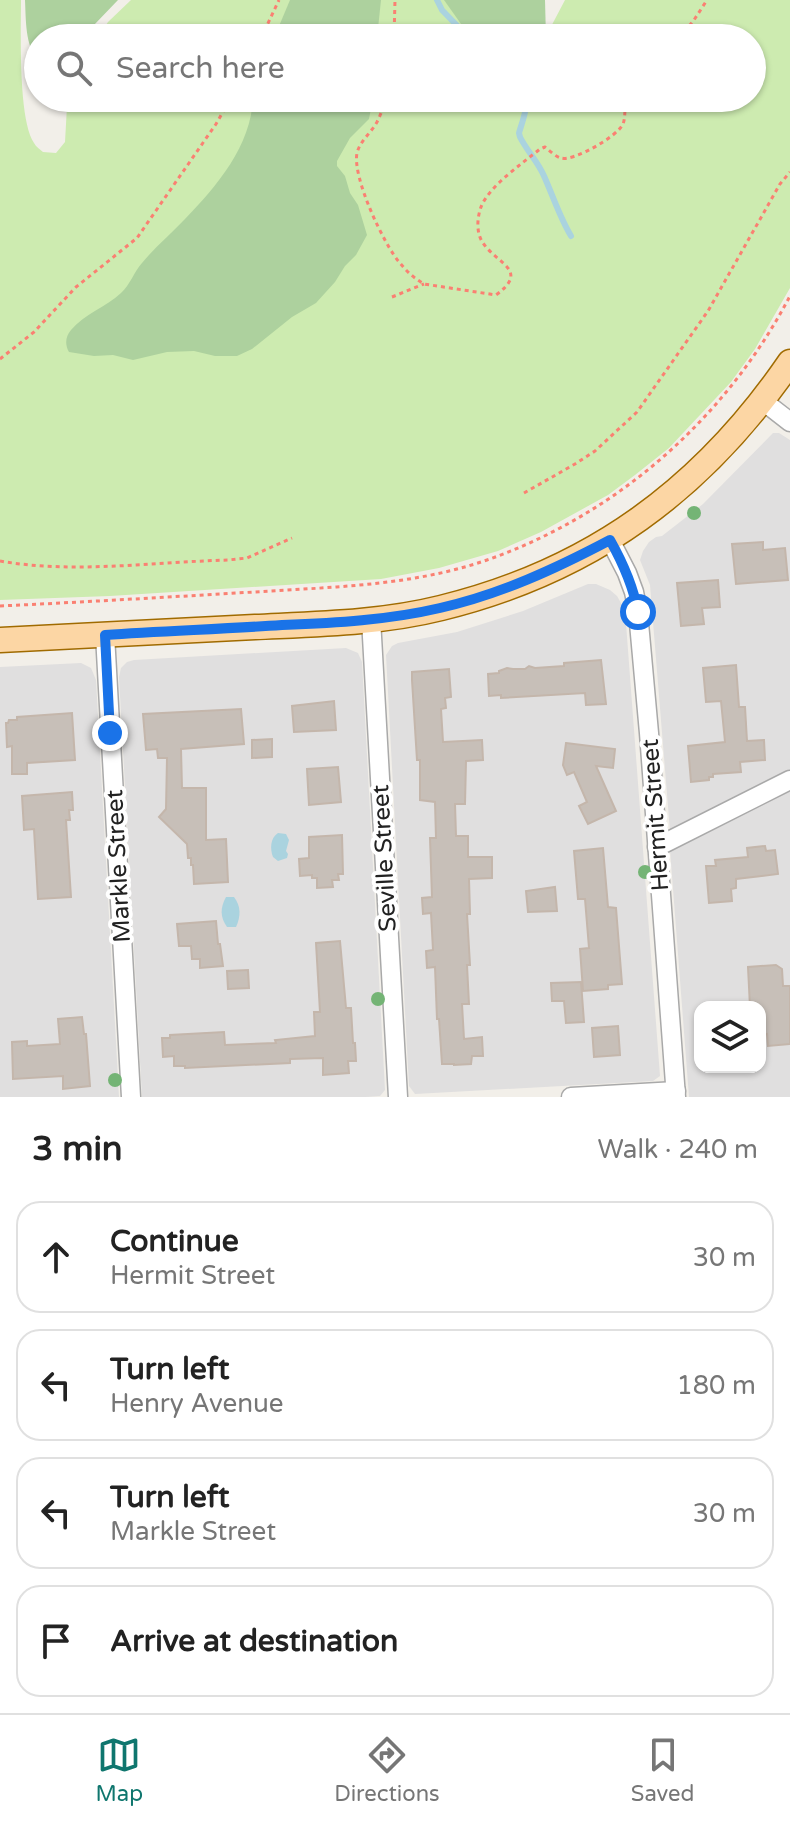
<!DOCTYPE html>
<html lang="en">
<head>
<meta charset="utf-8">
<style>
	:root { --surface:#fff; --page:#f6f6f6; --text:#222; --muted:#767676; --line:#e0e0e0; --accent:#0f766e }
	body { margin:0; font-family:"Varela Round",sans-serif; background:var(--page); color:var(--text) }
	.controls { position:absolute; right:24px; bottom:24px; display:grid; overflow:hidden; border-radius:16px; box-shadow:0 2px 6px #0004 }
	.controls button { width:72px; height:72px; display:grid; place-items:center; padding:0; border:0; border-bottom:2px solid var(--line); background:var(--surface); color:var(--text); font:40px sans-serif }
	.stop { position:absolute; width:24px; height:24px; margin:-18px; border:6px solid #1a73e8; border-radius:50%; background:#fff }
	.stop.end { background:#1a73e8; border-color:#fff; box-shadow:0 2px 8px #0008 }
	.list { margin:0; padding:0; list-style:none }
	h2 { display:flex; justify-content:space-between; align-items:center; height:104px; margin:0; padding:0 32px; font-size:34px }
	h2 small { font-size:26px; font-weight:400; color:var(--muted) }
	.list li { display:grid; grid-template-columns:52px 1fr auto; gap:24px; align-items:center; box-sizing:border-box; height:112px; margin:0 16px 16px; padding:0 16px; border:2px solid var(--line); border-radius:24px }
	.list b { display:block; font-size:30px; white-space:nowrap }
	.list p { margin:0; font-size:26px; white-space:nowrap; color:var(--muted) }
	.list em { font-size:26px; font-style:normal; color:var(--muted) }
	.icon { flex:none; width:44px; height:44px; fill:none; stroke:currentColor; stroke-width:2; stroke-linecap:round; stroke-linejoin:round }
	.map { position:relative; flex:none; width:790px; height:1097px; overflow:hidden }
	.search { position:absolute; background:var(--surface); box-shadow:0 2px 6px #0004; left:24px; right:24px; top:24px; height:88px; display:flex; align-items:center; gap:20px; box-sizing:border-box; padding:0 28px; border-radius:44px; color:var(--muted); font-size:30px }
	.sheet { height:616px; background:var(--surface) }
	nav { display:flex; justify-content:space-around; align-items:center; box-sizing:border-box; height:112px; border-top:2px solid var(--line); background:var(--surface); font-size:22px; color:var(--muted) }
	nav a { display:grid; justify-items:center; gap:4px }
	nav .on { color:var(--accent) }
	.map>svg:first-child { display:block }
</style>
</head>
<body>
<div class="map">
<svg width="790" height="1097" viewBox="0 0 790 1097">
	<rect width="100%" height="100%" fill="#f2efe9"/>
	<g fill="#e0dfdf" fill-rule="evenodd">
		<polygon points="773,433 779,433 790,440 790,772 670,831 650,585 640,560 643,551 649,542 656,537 662,536 703,504"/>
		<polygon points="588,584 596,584 610,590 617,596 625,610 660,1076 653,1081 415,1094 409,1086 386,655 392,646 398,643 457,632 523,611"/>
		<polygon points="346,648 358,653 362,662 385,1090 380,1096 366,1097 142,1097 119,677 121,668 127,662 134,660"/>
		<polygon points="81,663 91,668 96,680 119,1097 0,1097 0,667"/>
		<path d="M 790,787 L 790,1097 L 689,1097 L 670,850 ZM 700,1007 L 760,1007 L 760,1067 L 700,1067 Z"/>
	</g>
	<g fill="#cdebb0">
		<path d="M 0,0 L 21,0 C 21,32 18,119 34,143 C 36,147 40,149 43,152 L 56,153 L 65,142 L 67,106 L 70,98 L 752,98 L 752,38 L 545,38 L 565,0 L 790,0 L 790,288 L 755,349 L 731,382 L 669,448 L 635,475 L 608,495 L 541,532 L 498,551 L 439,568 L 381,579 L 110,596 L 0,600 Z"/>
		<polygon points="131,0 447,0 476,38 97,38 108,22"/>
	</g>
	<g fill="#add19e">
		<path d="M 25,0 L 118,0 L 94,25 L 87,38 L 38,38 L 38,61 C 25,45 26,20 25,0 Z"/>
		<polygon points="290,0 381,0 377,38 274,38"/>
		<polygon points="444,0 545,0 546,38 471,38"/>
		<path d="M 253,98 L 373,98 L 369,119 L 350,138 L 337,161 L 337,166 L 345,176 L 350,193 L 358,205 L 367,235 L 356,255 L 345,266 L 335,282 L 316,303 L 292,317 L 252,349 L 237,356 L 215,356 L 194,351 L 167,352 L 133,360 L 113,355 L 94,356 L 69,352 C 65,345 65,337 71,330 C 84,314 106,307 121,293 C 130,285 134,272 142,263 C 155,247 171,234 185,219 C 217,186 251,146 253,98 Z"/>
	</g>
	<g fill="#aad3df">
		<path d="M 278,833 L 286,834 L 289,840 L 286,851 L 288,854 L 287,858 L 278,861 L 273,857 C 270,849 270,838 278,833 Z"/>
		<path d="M 226,897 L 234,897 C 241,906 241,916 236,927 L 227,927 C 220,917 220,908 226,897 Z"/>
	</g>
	<g fill="none" stroke-linecap="round" stroke-linejoin="round">
		<g stroke="#aad3df" stroke-width="6">
			<polyline points="437,0 442,10 469,38"/>
			<path d="M 525,98 C 528,109 522,122 519,133 L 520,137 C 527,151 538,162 544,176 C 553,196 560,218 571,236"/>
		</g>
	</g>
	<g fill="#c7bfb8" stroke="#c4b6ab" stroke-width="2">
		<polygon points="763,542 763,550 785,548 788,580 736,584 732,544"/>
		<polygon points="718,580 720,607 702,608 704,624 681,626 677,583"/>
		<polygon points="601,660 606,704 586,705 585,693 501,698 501,695 489,696 488,674 499,673 499,671 507,668 513,669 525,669 529,666 535,668 564,666 564,663"/>
		<polygon points="736,665 739,707 745,707 747,741 764,740 765,760 740,762 741,772 713,774 713,777 709,777 709,780 691,782 688,746 725,742 721,701 706,702 703,668"/>
		<polygon points="449,669 451,697 445,698 446,708 441,709 443,742 482,740 483,760 466,761 465,804 455,804 456,836 468,836 468,857 492,857 492,878 469,879 470,914 467,914 470,965 467,965 469,1004 462,1004 464,1039 482,1037 483,1056 472,1056 471,1064 454,1065 454,1064 442,1064 439,1019 437,1019 435,967 427,968 426,951 433,950 431,913 423,914 422,898 432,897 430,838 436,838 435,802 420,800 420,760 417,760 412,680 412,672"/>
		<polygon points="334,701 336,730 294,732 292,706"/>
		<polygon points="241,709 244,744 181,749 182,788 206,788 206,840 226,839 228,882 194,884 193,865 191,865 191,858 188,858 187,844 159,817 166,809 167,758 158,758 157,749 146,750 143,714"/>
		<polygon points="72,713 75,760 27,763 27,774 12,774 12,746 7,747 6,723 8,723 9,720 17,720 17,717"/>
		<polygon points="272,739 272,757 252,758 252,740"/>
		<polygon points="566,743 615,749 613,768 596,766 616,811 588,824 579,806 587,802 574,772 567,775 563,765"/>
		<polygon points="338,767 341,802 309,805 307,769"/>
		<polygon points="72,792 73,810 69,810 70,820 66,820 71,897 38,899 34,829 24,830 22,796"/>
		<polygon points="342,835 343,874 338,874 339,880 332,880 333,887 317,888 317,878 312,878 312,875 300,876 299,859 309,858 309,837"/>
		<polygon points="765,846 766,851 775,850 778,874 736,879 736,888 731,889 732,901 709,903 706,866 716,866 715,860 748,857 747,848"/>
		<polygon points="603,848 608,907 616,908 622,984 608,985 608,989 583,991 580,949 589,948 585,899 578,899 574,851"/>
		<polygon points="555,887 557,911 528,912 526,891"/>
		<polygon points="216,921 218,944 220,944 223,966 200,968 200,959 192,959 191,946 179,946 177,924"/>
		<polygon points="340,941 346,1008 351,1008 353,1043 355,1043 356,1061 348,1061 349,1073 323,1075 323,1058 290,1059 290,1063 185,1068 185,1066 174,1066 174,1056 163,1057 162,1038 170,1038 170,1035 224,1032 225,1045 276,1043 275,1040 315,1036 314,1012 320,1012 316,943"/>
		<polygon points="776,965 782,969 783,986 790,986 790,1044 768,1046 767,1034 760,1035 760,1007 750,1007 748,967"/>
		<polygon points="248,970 249,988 228,989 227,971"/>
		<polygon points="581,982 584,1022 566,1023 564,1001 552,1001 551,983"/>
		<polygon points="82,1017 84,1034 86,1034 90,1086 63,1089 63,1076 13,1079 12,1042 27,1041 27,1046 60,1044 58,1019"/>
		<polygon points="618,1026 620,1055 594,1057 592,1028"/>
	</g>
	<g fill="none" stroke-linecap="round" stroke-linejoin="round">
		<defs>
			<g id="minor">
				<polyline points="763,401 790,422"/>
				<polyline points="610,540 627,573 634,592 638,612 649,733 676,1097"/>
				<polyline points="371,619 398,1097"/>
				<polyline points="105,635 131,1097"/>
				<polyline points="657,847 790,780"/>
				<polyline points="571,1097 676,1091"/>
			</g>
			<path id="major" d="M 0,640 C 85,636 170,631 255,627 C 317,624 381,623 441,608 C 592,571 703,489 790,362"/>
		</defs>
		<use href="#minor" stroke="#a9a9a9" stroke-width="21"/>
		<use href="#major" stroke="#a06b00" stroke-width="27"/>
		<g stroke="#fa8072" stroke-width="3" stroke-dasharray="4 4" stroke-linecap="butt">
			<polyline points="261,38 279,0"/>
			<polyline points="394,38 395,0"/>
			<polyline points="679,38 694,20 707,0"/>
			<path d="M 386,98 C 384,106 381,114 377,122 C 371,133 360,141 357,153 C 352,177 384,245 400,263 C 407,272 414,278 424,284 L 496,295 C 530,270 497,264 483,243 C 476,233 477,218 481,207 C 489,186 523,163 540,149 L 545,147 C 550,151 556,157 561,158 C 573,162 618,136 623,124 C 626,116 624,107 626,98"/>
			<polyline points="392,297 424,284"/>
			<polyline points="0,359 34,332 76,287 137,238 216,124 231,98"/>
			<polyline points="524,493 575,464 595,451 637,412 708,311 780,184 790,172"/>
			<path d="M 0,561 C 73,574 154,562 228,560 L 247,558 L 292,538"/>
			<path d="M 0,606 C 85,602 169,597 254,592 C 332,587 412,586 487,560 C 618,514 726,418 790,296"/>
		</g>
		<use href="#minor" stroke="#fff" stroke-width="18"/>
		<use href="#major" stroke="#fcd6a4" stroke-width="24"/>
	</g>
	<g fill="#74b475">
		<circle cx="694" cy="513" r="7"/>
		<circle cx="645" cy="872" r="7"/>
		<circle cx="378" cy="999" r="7"/>
		<circle cx="115" cy="1080" r="7"/>
	</g>
	<g fill="none" stroke-linecap="round" stroke-linejoin="round">
		<path stroke="#1a73e8" stroke-width="10" d="M 110,733 L 105,635 C 164,631 223,629 282,625 C 335,623 389,620 440,608 C 501,594 555,569 610,540 C 623,563 633,585 638,612"/>
	</g>
	<g text-anchor="middle" stroke-width="8" stroke-linejoin="round" paint-order="stroke">
		<g font-size="24" fill="#222" stroke="#fff">
			<text transform="translate(655 815) rotate(-94)" y="8">Hermit Street</text>
			<text transform="translate(384 858) rotate(-93)" y="8">Seville Street</text>
			<text transform="translate(118 866) rotate(-93)" y="8">Markle Street</text>
		</g>
	</g>
</svg>
<div class="controls">
<button><svg class="icon" aria-label="layers" viewBox="0 0 24 24"><path d="M12 4l9 5-9 5-9-5zM3 14l9 5 9-5"/></svg></button>
</div>
<div class="stop" style="left:638px;top:612px"></div>
<div class="stop end" style="left:110px;top:733px"></div>
<div class="search"><svg class="icon" aria-label="search" viewBox="0 0 24 24"><circle cx="10" cy="10" r="6"/><path d="M15 15l6 6"/></svg>Search here</div>
</div>
<section class="sheet">
<h2>3 min<small>Walk · 240 m</small></h2>
<ul class="list">
<li><svg class="icon" aria-label="ahead" viewBox="0 0 24 24"><path d="M12 20V5M6 11l6-6 6 6"/></svg><div><b>Continue</b><p>Hermit Street</p></div><em>30 m</em></li>
<li><svg class="icon" aria-label="left" viewBox="0 0 24 24"><path d="M17 20v-9H6M10 6l-5 5 5 5"/></svg><div><b>Turn left</b><p>Henry Avenue</p></div><em>180 m</em></li>
<li><svg class="icon" aria-label="left" viewBox="0 0 24 24"><path d="M17 20v-9H6M10 6l-5 5 5 5"/></svg><div><b>Turn left</b><p>Markle Street</p></div><em>30 m</em></li>
<li><svg class="icon" aria-label="arrive" viewBox="0 0 24 24"><path d="M6 21V4h12l-3 4 3 4H6"/></svg><div><b>Arrive at destination</b></div></li>
</ul>
</section>
<nav>
<a class="on"><svg class="icon" aria-label="map" viewBox="0 0 24 24"><path d="M3 6l6-2 6 2 6-2v14l-6 2-6-2-6 2zM9 4v14M15 6v14"/></svg>Map</a>
<a><svg class="icon" aria-label="directions" viewBox="0 0 24 24"><path d="M12 3l9 9-9 9-9-9zM9 14v-3h6M13 9l2 2-2 2"/></svg>Directions</a>
<a><svg class="icon" aria-label="saved" viewBox="0 0 24 24"><path d="M7 4h10v16l-5-4-5 4z"/></svg>Saved</a>
</nav>
</body>
</html>
